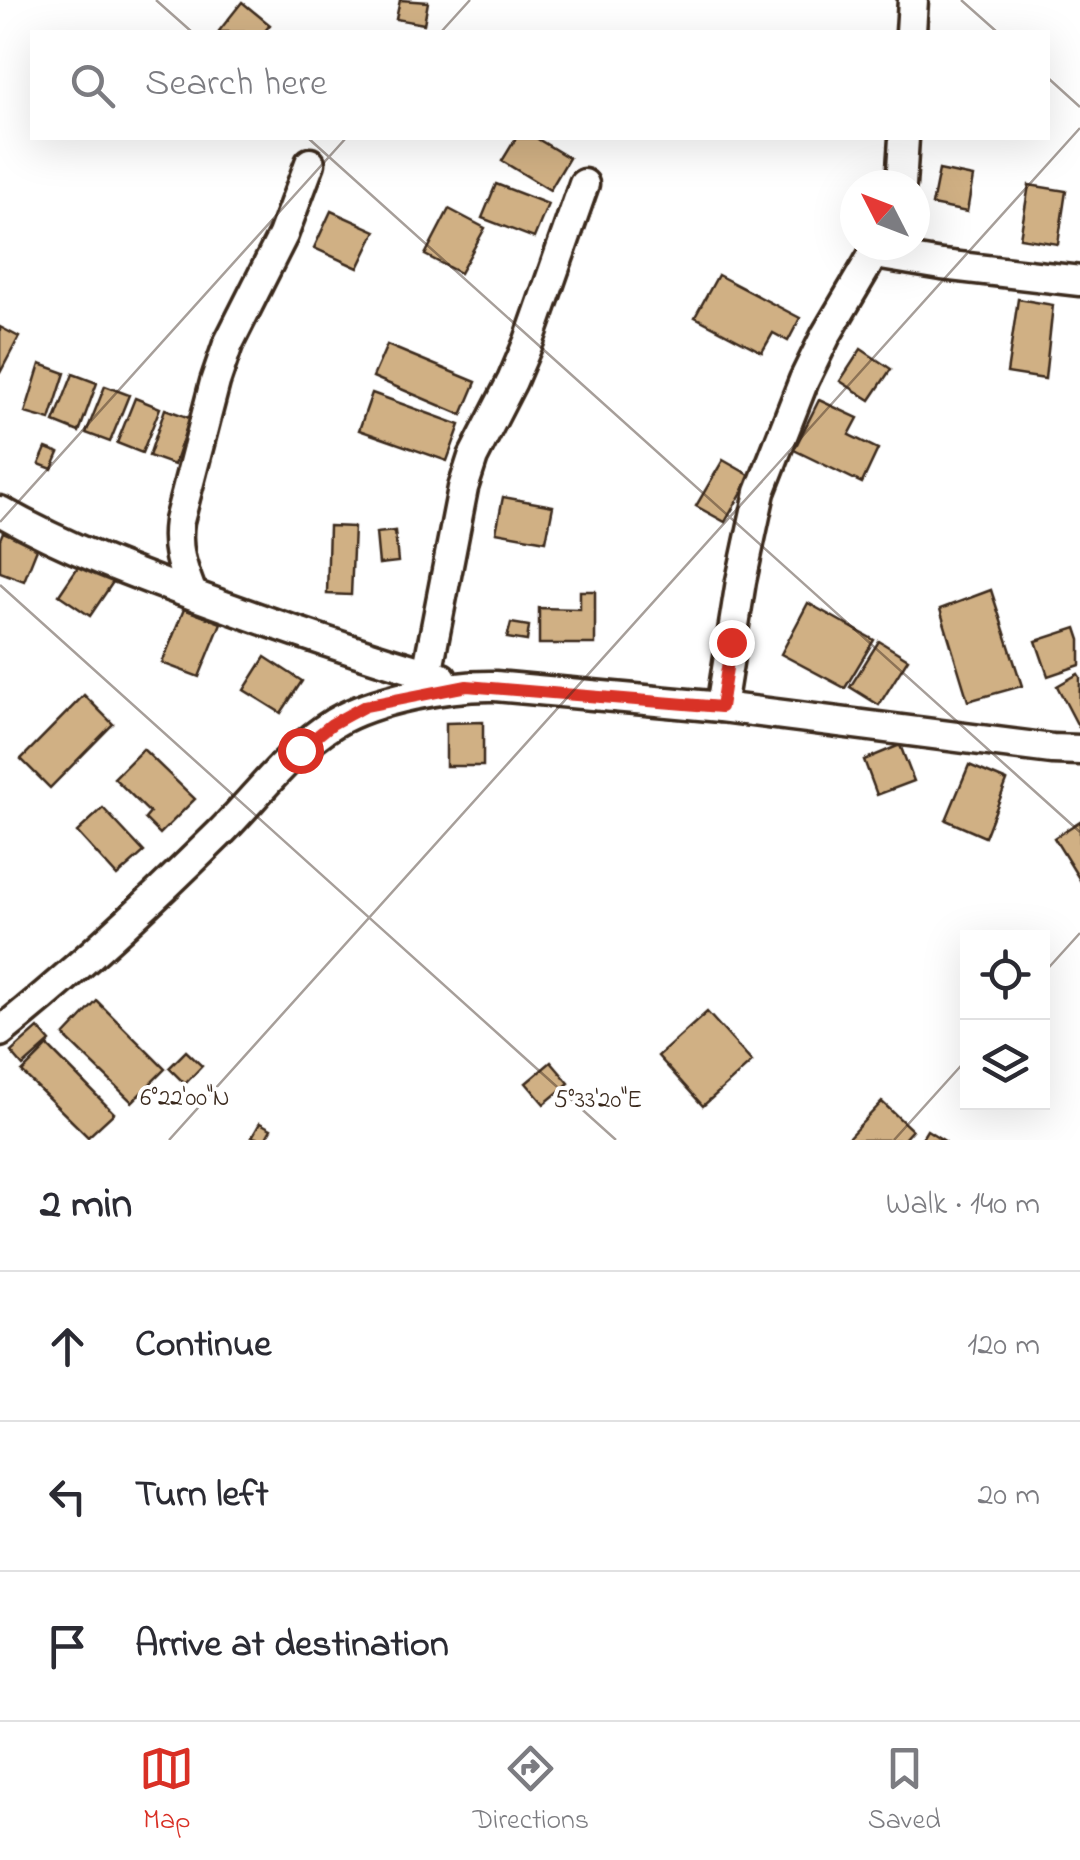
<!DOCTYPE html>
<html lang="en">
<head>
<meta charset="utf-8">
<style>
	:root { --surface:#fff; --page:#f7f7f7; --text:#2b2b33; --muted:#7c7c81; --line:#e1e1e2; --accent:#d93025 }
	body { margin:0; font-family:"Indie Flower",sans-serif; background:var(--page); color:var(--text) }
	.controls { position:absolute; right:30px; bottom:30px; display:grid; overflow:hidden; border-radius:0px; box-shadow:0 10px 40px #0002 }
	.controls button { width:90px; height:90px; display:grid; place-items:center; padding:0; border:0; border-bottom:2px solid var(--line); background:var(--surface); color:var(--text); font:50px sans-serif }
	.compass { position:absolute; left:840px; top:170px; width:90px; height:90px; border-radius:50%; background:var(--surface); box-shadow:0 10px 40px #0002; rotate:312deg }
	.stop { position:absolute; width:30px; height:30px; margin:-22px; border:8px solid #d93025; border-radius:50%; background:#fff }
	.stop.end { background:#d93025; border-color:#fff; box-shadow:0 2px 10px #0008 }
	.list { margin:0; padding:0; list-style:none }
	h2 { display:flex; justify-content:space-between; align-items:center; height:130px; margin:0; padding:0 40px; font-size:42px }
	h2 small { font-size:32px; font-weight:400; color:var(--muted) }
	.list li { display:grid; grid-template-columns:65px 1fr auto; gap:30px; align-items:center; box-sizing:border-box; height:150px; padding:0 40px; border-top:2px solid var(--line) }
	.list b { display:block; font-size:38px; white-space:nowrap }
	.list em { font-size:32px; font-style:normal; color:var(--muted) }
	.icon { flex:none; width:55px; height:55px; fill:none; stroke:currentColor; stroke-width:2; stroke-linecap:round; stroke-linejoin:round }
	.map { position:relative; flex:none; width:1080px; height:1140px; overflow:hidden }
	.search { position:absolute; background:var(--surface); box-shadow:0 10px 40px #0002; left:30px; right:30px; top:30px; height:110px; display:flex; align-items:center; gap:25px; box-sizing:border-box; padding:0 35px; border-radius:0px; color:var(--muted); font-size:38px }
	.sheet { height:580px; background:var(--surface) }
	nav { display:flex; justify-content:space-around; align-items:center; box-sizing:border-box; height:140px; border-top:2px solid var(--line); background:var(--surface); font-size:28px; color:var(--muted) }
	nav a { display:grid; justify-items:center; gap:5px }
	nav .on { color:var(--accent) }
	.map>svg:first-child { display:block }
</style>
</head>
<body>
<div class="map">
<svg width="1080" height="1140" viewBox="0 0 1080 1140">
	<rect width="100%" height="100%" fill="#fff"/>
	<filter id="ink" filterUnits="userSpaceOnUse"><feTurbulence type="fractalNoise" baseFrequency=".01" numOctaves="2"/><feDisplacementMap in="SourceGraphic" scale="20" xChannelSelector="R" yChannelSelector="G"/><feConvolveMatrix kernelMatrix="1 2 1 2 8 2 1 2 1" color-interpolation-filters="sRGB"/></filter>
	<g filter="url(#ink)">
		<g fill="#d0b084" stroke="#3b2a1e" stroke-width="2.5">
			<polygon points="400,0 428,2 424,24 396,19"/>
			<polygon points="242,2 270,25 264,32 221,32 219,31"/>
			<polygon points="516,138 536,138 569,158 550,190 502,161"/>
			<polygon points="939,170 973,177 967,212 932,205"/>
			<polygon points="496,184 548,204 534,238 482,218"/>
			<polygon points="1029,185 1066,191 1058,244 1020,238"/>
			<polygon points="449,209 485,228 460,273 425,255"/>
			<polygon points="331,211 376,231 358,268 314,248"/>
			<polygon points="718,275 800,318 788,341 773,333 762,352 695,317"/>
			<polygon points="1018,299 1053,305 1045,379 1007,373"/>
			<polygon points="0,327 19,337 0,373"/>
			<polygon points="387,345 476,382 462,415 373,377"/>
			<polygon points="861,349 891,369 870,400 840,381"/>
			<polygon points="40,364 65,373 50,420 25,413"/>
			<polygon points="73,374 97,383 79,432 54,422"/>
			<polygon points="105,386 129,395 110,442 86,433"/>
			<polygon points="372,393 460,425 447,461 359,430"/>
			<polygon points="135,398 160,408 142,453 117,443"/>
			<polygon points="819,400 858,418 849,435 878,449 862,483 794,450"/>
			<polygon points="165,409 190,418 174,465 149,456"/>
			<polygon points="46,448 59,453 52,469 39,464"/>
			<polygon points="723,460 751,476 725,522 696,506"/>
			<polygon points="503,497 553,506 546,541 496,532"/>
			<polygon points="329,526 354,527 351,595 327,594"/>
			<polygon points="395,531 398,562 379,564 376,533"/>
			<polygon points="3,532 38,546 24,581 0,572 0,539"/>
			<polygon points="82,561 113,582 90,616 59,595"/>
			<polygon points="991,590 1022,686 968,701 940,609"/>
			<polygon points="580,591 595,591 595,644 539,644 539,608 580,609"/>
			<polygon points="808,603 874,640 845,688 781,654"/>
			<polygon points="184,609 221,623 199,677 162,663"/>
			<polygon points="511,623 529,626 527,641 507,638"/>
			<polygon points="1076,628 1080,640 1080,665 1048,676 1036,641"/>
			<polygon points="879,641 908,659 879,705 850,687"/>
			<polygon points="265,657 302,681 281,713 244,690"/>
			<polygon points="1078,674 1080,677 1079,728 1057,686"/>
			<polygon points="84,695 113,724 50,788 21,759"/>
			<polygon points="483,722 483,766 446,766 446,723"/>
			<polygon points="900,745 914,781 877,795 864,760"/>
			<polygon points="143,749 195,799 160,834 145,819 150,813 114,778"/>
			<polygon points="969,765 1007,781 985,837 946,820"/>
			<polygon points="103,808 144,852 117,876 77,832"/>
			<polygon points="1080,821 1080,880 1054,838"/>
			<polygon points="97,1001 165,1069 132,1102 64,1036"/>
			<polygon points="707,1012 752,1062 703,1106 658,1056"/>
			<polygon points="38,1028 50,1042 23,1066 11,1052"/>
			<polygon points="48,1046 114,1113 88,1137 22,1072"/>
			<polygon points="186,1051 202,1066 185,1084 169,1068"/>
			<polygon points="551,1062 569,1083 544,1104 526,1083"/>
			<polygon points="882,1102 912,1130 903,1140 846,1140"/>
			<polygon points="260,1123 271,1129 265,1140 252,1137"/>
			<polygon points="927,1130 943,1140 921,1140"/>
		</g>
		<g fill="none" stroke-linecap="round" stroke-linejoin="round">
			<defs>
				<g id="minor">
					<polyline points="911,32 913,0"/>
					<polyline points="901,185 904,138"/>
					<polyline points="875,254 942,265 1080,281"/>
					<path d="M 0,511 C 67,549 138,575 210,601 C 287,629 364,655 442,678"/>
					<path d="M 192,594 C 182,567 175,550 179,521 L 215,382 L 228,344 L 283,235 L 310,163"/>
					<polyline points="427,674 463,488 473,457 512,381 529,341 584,184"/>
					<polyline points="721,707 741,581 760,492 804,380 826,335 879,245"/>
					<path d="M 0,1032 C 78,970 149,903 220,833 C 256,797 290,750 334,723 C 374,699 449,685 495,686 L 721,707 L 1052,749 L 1080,750"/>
				</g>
			</defs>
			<use href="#minor" stroke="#3b2a1e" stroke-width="35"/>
			<use href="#minor" stroke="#fff" stroke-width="28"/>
		</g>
	</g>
	<g fill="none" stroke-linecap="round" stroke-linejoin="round" filter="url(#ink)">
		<polyline stroke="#d93025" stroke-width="12" points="300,750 332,724 365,706 467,686 721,707 731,642"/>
	</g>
	<path fill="none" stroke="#3b2a1e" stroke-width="2.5" stroke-opacity="0.45" d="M 156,0 L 192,32M 961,0 L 997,32M 441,32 L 470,0M 1048,78 L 1080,107M 308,138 L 1080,832M 0,522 L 346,138M 0,585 L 616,1140M 1042,975 L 1080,933M 169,1140 L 1080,128M 894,1140 L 968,1058"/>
	<g font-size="25" text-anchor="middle" fill="#3b2a1e" stroke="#fff" stroke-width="8" stroke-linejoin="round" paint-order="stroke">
		<text x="185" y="1105">6°22'00"N</text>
		<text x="598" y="1107">5°33'20"E</text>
	</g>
</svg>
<div class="controls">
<button><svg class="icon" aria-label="locate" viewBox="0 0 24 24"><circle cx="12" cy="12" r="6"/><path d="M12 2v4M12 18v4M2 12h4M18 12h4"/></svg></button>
<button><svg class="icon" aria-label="layers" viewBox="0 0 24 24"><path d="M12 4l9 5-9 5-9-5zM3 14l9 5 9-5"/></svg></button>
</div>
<svg class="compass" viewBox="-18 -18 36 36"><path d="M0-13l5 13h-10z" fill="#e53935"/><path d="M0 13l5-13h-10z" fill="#7c7c81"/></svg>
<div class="stop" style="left:300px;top:750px"></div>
<div class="stop end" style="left:731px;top:642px"></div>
<div class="search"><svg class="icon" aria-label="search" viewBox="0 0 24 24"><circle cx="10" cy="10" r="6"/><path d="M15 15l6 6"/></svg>Search here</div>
</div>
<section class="sheet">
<h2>2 min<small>Walk · 140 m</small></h2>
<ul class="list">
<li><svg class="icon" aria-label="ahead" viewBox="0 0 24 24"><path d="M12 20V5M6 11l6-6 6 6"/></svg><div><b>Continue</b></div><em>120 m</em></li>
<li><svg class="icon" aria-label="left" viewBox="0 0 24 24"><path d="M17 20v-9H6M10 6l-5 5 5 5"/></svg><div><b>Turn left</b></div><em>20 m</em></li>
<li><svg class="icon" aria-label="arrive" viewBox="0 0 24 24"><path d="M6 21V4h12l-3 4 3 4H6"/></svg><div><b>Arrive at destination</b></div></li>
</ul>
</section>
<nav>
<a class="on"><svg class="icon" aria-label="map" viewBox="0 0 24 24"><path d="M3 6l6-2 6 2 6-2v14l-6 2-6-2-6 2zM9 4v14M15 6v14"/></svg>Map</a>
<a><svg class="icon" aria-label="directions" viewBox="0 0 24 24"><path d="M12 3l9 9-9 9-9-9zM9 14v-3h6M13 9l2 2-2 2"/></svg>Directions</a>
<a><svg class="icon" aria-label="saved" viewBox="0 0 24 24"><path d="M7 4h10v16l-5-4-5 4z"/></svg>Saved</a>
</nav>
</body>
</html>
